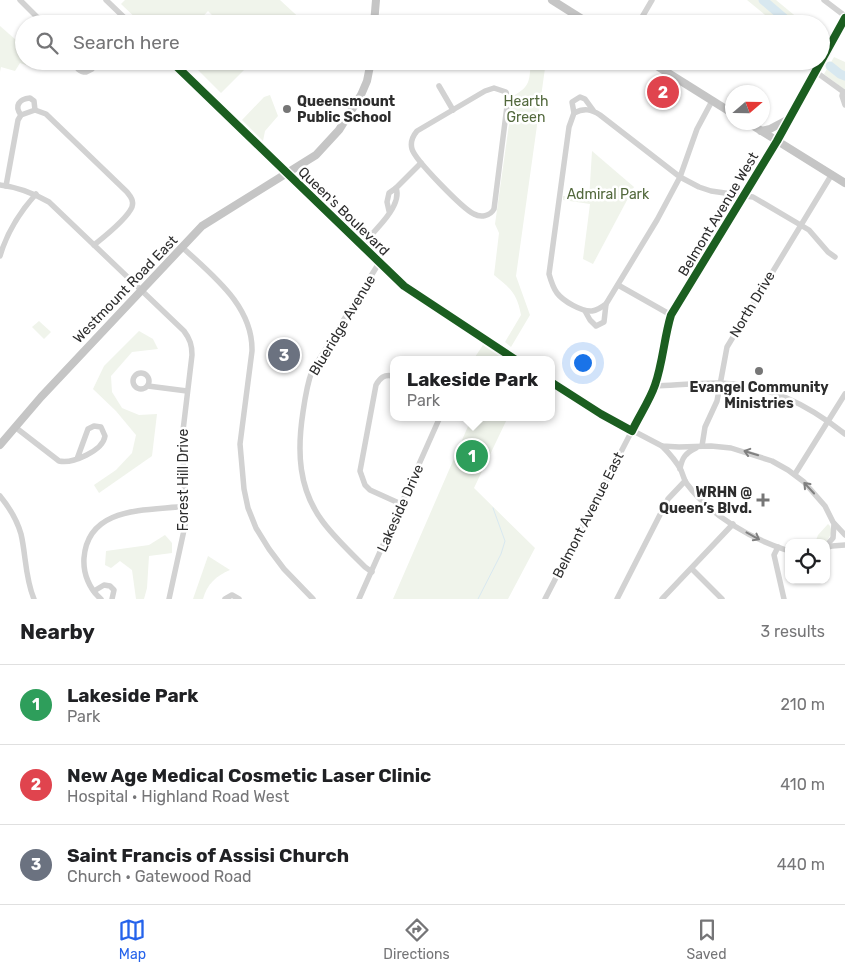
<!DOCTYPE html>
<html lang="en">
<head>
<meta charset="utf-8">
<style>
	:root { --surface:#fff; --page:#f2f2f2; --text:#202124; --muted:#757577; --line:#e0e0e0; --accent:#2563eb }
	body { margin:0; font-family:Rubik,sans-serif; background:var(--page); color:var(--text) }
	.controls { position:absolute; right:15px; bottom:15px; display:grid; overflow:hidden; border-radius:10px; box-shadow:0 1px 4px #0004 }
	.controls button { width:45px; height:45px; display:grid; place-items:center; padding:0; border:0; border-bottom:1px solid var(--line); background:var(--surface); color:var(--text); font:25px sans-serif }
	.compass { position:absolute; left:725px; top:85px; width:45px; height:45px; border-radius:50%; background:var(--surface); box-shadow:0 1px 4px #0004; rotate:70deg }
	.you { position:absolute; left:582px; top:362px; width:18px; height:18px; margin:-12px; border:4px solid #fff; border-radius:50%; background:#1a73e8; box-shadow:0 0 0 8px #1a73e833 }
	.badge { display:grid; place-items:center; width:32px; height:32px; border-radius:50%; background:var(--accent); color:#fff; font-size:16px; font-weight:700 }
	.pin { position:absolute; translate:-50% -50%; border:2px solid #fff; box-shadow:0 1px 5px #0006 }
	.popup { position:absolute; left:390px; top:356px; width:165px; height:65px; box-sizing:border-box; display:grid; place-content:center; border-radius:10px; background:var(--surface); filter:drop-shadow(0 1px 4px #0005); font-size:16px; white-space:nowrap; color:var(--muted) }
	.popup b { font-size:19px; color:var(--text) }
	.popup::after { content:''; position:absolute; left:50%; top:100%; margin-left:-10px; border:10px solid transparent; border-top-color:var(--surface) }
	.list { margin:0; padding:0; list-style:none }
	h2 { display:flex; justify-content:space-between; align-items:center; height:65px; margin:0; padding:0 20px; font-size:21px }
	h2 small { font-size:16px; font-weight:400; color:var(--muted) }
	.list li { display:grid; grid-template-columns:32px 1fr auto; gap:15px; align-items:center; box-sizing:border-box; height:80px; padding:0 20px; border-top:1px solid var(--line) }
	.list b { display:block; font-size:19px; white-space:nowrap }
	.list p { margin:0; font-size:16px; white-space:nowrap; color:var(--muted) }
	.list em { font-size:16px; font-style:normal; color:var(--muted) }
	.icon { flex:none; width:28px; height:28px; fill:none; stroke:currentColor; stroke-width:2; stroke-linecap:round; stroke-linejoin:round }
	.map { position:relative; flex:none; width:845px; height:599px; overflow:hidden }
	.search { position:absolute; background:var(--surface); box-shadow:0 1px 4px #0004; left:15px; right:15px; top:15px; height:55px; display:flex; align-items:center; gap:12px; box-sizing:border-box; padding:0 18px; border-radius:28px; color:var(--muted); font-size:19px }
	.sheet { height:305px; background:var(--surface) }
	nav { display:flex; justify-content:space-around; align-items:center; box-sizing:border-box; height:70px; border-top:1px solid var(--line); background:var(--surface); font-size:14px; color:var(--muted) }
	nav a { display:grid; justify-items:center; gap:2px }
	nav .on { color:var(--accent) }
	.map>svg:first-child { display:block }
</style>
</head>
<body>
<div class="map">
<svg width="845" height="599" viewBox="0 0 845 599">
	<rect width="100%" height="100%" fill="#fff"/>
	<g fill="#f0f4eb">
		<polygon points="125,0 280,0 306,24 221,24 208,11 196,24 142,24 121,4"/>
		<polygon points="747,0 776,0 805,24 776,24"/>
		<polygon points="0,26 24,47 24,61 41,61 43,64 41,70 20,63 15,71 1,67 0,72"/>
		<polygon points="834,57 845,62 845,90 824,74"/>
		<polygon points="189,61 235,61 244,70 221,93"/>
		<path d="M 531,61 L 546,61 L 516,276 L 530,315 L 511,347 L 505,342 L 521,315 C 517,293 510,288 494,275 L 499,233 L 495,224 L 513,96 C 531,86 529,81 531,61 Z"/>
		<polygon points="270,95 278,116 265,131 263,141 242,120 264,97"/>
		<polygon points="592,151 634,187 593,264 583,259 590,204 563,200 563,196 589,200"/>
		<polygon points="39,321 51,332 44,339 32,327"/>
		<polygon points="139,331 153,339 158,349 132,352 111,376 112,392 122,408 139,415 157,414 152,456 99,493 94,485 116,470 132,453 136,435 116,411 93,389 104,366"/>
		<polygon points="483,345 505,360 473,360"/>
		<polygon points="470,417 508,417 474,488 535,548 508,599 393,599 469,424"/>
		<polygon points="828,524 830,526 832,532 826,543 815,543 818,535"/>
		<polygon points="165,535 172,543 172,553 149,556 147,588 144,599 136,599 132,570 120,561 111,568 105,565 106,551 149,545"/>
		<path d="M 208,556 L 230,570 C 216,576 207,584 203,599 L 193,599 Z"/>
	</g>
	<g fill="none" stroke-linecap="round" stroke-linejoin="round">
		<polyline stroke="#d8e8f0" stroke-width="1" points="478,599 501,554 505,541 493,508"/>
		<g stroke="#d8e8f0" stroke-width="9">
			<polyline points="763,0 791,24"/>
			<polyline points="830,66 840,74 845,76"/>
		</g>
		<g stroke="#d2d2d2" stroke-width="5.5">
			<polyline points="20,0 44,24"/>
			<polyline points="106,0 131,24"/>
			<polyline points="824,0 845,16"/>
			<polyline points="638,24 652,0"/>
			<path d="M 75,61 C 75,68 80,72 86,72 L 92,69 L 94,61"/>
			<polyline points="171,61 404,286 516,360"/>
			<polyline points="816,72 845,93"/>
			<polyline points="439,86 453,110"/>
			<path d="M 494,88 L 506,92 L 508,98 L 494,209 C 490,216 481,218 474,214 C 463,209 415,160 412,149 C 410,142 412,137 417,131 L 485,91 Z"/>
			<polyline points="843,92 842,96 845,105"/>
			<path d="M 712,101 L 697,129 L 680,177 L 657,220 L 606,304 C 602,307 598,310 592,311 C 582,312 563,301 557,293 C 553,288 551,281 549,274 L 569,127 L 574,113 C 584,108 591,109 600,115 L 680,177 L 699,187 L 711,191 L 753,197 L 809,230 L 828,252 L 835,257"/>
			<polyline points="574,113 572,102 580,97 585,99 593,110"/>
			<path d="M 21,115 C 14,106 19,99 30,98 L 34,101 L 35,110"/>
			<path d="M 0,185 C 18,187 33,193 49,202 L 184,331 C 190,339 192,345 192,355 L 182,439 L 186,521 L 169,599"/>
			<path d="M 6,186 L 18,120 L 21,115 L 35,110 L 46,114 L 127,192 C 131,197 134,201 132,207 C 127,219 104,237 94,245"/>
			<polyline points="389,211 387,202 389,193 396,188 421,163"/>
			<path d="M 362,245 C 373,232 403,206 396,188"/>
			<path d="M 182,247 C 213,276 253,306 252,351 L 240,444 L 244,489 L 248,508 L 256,528 L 269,549 L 284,569 L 313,599"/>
			<path d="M 0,256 C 7,232 19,213 36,194"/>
			<polyline points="618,285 671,315"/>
			<polyline points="585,311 590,320 596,326 604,322 606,304"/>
			<circle cx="141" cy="381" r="8"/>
			<path d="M 393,376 C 384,374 380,378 376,385 L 360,471 L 365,485 L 370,490 L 401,504"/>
			<polyline points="551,382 601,414 662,446 679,447 711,446 731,448 772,461 788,470 804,482 825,506 833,522 845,535"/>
			<polyline points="148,386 187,391"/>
			<path d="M 655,386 C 677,385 698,383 720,383 C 769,385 807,404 845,434"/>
			<path d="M 15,427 L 59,461 C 72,464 103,451 105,436 L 101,427 L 94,426 L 88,429 L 77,459"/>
			<path d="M 662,446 C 669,453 676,461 681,470 C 683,475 684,480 687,484 C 711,516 751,539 789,551"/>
			<polyline points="702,446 705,427 717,401 727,347 832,174"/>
			<path d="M 680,469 C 682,457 686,453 696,448"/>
			<polyline points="795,474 845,394"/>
			<path d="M 0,496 C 9,507 17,520 21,534 C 26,555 25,578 34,599"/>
			<polyline points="826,546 833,538 834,524"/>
			<polyline points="778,547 774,555 784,599"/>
			<polyline points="826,548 832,546 845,545"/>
			<polyline points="692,569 722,599"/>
			<path d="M 372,572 L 365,567 C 351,553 335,538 323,522 C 298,489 297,451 303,412 C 305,398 307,384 312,371 L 379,263"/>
			<polyline points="94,591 104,585 110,586 114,590 112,599"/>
			<path d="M 101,599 C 89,589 83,573 84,558 C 88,505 148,511 186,506"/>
			<polyline points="225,599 232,595 239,599"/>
			<polyline points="359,599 440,417"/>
			<path d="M 545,599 L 655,386 C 661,362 664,339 671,315 L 777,141 L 845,18"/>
			<polyline points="617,599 668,499 685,481"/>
			<polyline points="662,599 733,524"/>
		</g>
		<g stroke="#c5c5c5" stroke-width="8">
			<polyline points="552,0 590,24"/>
			<polyline points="374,24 376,0"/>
			<polyline points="649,61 732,113"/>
			<polyline points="747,122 845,183"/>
			<polyline points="761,131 770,129 789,119"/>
			<polyline points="0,445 41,397 202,226 316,155 339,130 361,95 367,81 371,61"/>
		</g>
		<defs>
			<g id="cycleway">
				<polyline points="171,61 404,286 516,360"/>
				<path d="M 551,382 L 601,414 L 632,431 C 639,416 650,400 655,385 C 663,362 664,338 671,315 L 777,141 L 845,18"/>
			</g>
		</defs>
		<use href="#cycleway" stroke="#fff" stroke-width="11"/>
		<use href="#cycleway" stroke="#1b5e20" stroke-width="8"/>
	</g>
	<defs><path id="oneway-shaft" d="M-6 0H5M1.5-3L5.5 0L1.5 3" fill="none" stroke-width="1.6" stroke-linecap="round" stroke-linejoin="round" transform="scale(1.25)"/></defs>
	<g stroke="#808080">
		<use href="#oneway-shaft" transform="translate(751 453) rotate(-163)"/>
		<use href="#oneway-shaft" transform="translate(809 488) rotate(-133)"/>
		<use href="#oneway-shaft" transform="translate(753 536) rotate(29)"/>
	</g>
	<g fill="#767676" stroke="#fff" stroke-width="2">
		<circle cx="287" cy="109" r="5"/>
		<circle cx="759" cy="371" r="5"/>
		<path d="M760.5 492.5h5v5h5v5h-5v5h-5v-5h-5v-5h5z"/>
	</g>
	<g text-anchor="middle" stroke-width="5" stroke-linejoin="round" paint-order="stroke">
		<g font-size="14" font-weight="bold" fill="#2d2d2d" stroke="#fff" text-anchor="start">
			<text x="297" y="106">Queensmount<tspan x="297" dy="16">Public School</tspan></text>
			<text x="759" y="392" text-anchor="middle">Evangel Community<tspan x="759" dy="16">Ministries</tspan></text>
			<text x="752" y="497" text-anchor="end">WRHN @<tspan x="752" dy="16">Queen’s Blvd.</tspan></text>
		</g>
		<g font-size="14" fill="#52683c" stroke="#fff">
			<text x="526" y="106">Hearth<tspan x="526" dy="16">Green</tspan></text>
			<text x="608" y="199">Admiral Park</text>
		</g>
		<g font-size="14" fill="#2d2d2d" stroke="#fff">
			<text transform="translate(344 211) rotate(44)" y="5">Queen's Boulevard</text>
			<text transform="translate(718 214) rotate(-59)" y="5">Belmont Avenue West</text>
			<text transform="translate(125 289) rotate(-46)" y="5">Westmount Road East</text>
			<text transform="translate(752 304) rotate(-59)" y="5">North Drive</text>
			<text transform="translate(342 325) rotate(-59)" y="5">Blueridge Avenue</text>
			<text transform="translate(183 480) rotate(-90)" y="5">Forest Hill Drive</text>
			<text transform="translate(400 508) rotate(-66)" y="5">Lakeside Drive</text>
			<text transform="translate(588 515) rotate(-63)" y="5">Belmont Avenue East</text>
		</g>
	</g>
</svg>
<div class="controls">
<button><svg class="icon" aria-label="locate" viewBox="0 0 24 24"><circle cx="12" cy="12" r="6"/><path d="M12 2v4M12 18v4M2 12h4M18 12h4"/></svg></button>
</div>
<svg class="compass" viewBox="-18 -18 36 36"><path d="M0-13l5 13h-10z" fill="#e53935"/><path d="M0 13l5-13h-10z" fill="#757577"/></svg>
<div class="you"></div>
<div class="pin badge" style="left:472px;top:456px;background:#2e9e5b">1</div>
<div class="popup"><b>Lakeside Park</b>Park</div>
<div class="pin badge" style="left:663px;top:92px;background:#e0444e">2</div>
<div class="pin badge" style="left:284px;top:355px;background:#6b7280">3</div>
<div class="search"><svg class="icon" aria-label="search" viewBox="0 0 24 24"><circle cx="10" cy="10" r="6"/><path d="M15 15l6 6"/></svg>Search here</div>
</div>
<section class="sheet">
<h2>Nearby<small>3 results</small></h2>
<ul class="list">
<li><span class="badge" style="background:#2e9e5b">1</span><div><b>Lakeside Park</b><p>Park</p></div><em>210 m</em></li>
<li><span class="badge" style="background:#e0444e">2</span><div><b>New Age Medical Cosmetic Laser Clinic</b><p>Hospital · Highland Road West</p></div><em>410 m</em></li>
<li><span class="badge" style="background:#6b7280">3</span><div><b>Saint Francis of Assisi Church</b><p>Church · Gatewood Road</p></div><em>440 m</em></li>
</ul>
</section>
<nav>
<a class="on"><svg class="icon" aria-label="map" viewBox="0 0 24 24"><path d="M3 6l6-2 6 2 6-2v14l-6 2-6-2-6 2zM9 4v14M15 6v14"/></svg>Map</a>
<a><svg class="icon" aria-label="directions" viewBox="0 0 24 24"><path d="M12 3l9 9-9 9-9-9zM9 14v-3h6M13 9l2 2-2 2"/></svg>Directions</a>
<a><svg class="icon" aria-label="saved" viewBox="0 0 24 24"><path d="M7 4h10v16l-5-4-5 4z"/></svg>Saved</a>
</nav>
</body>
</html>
